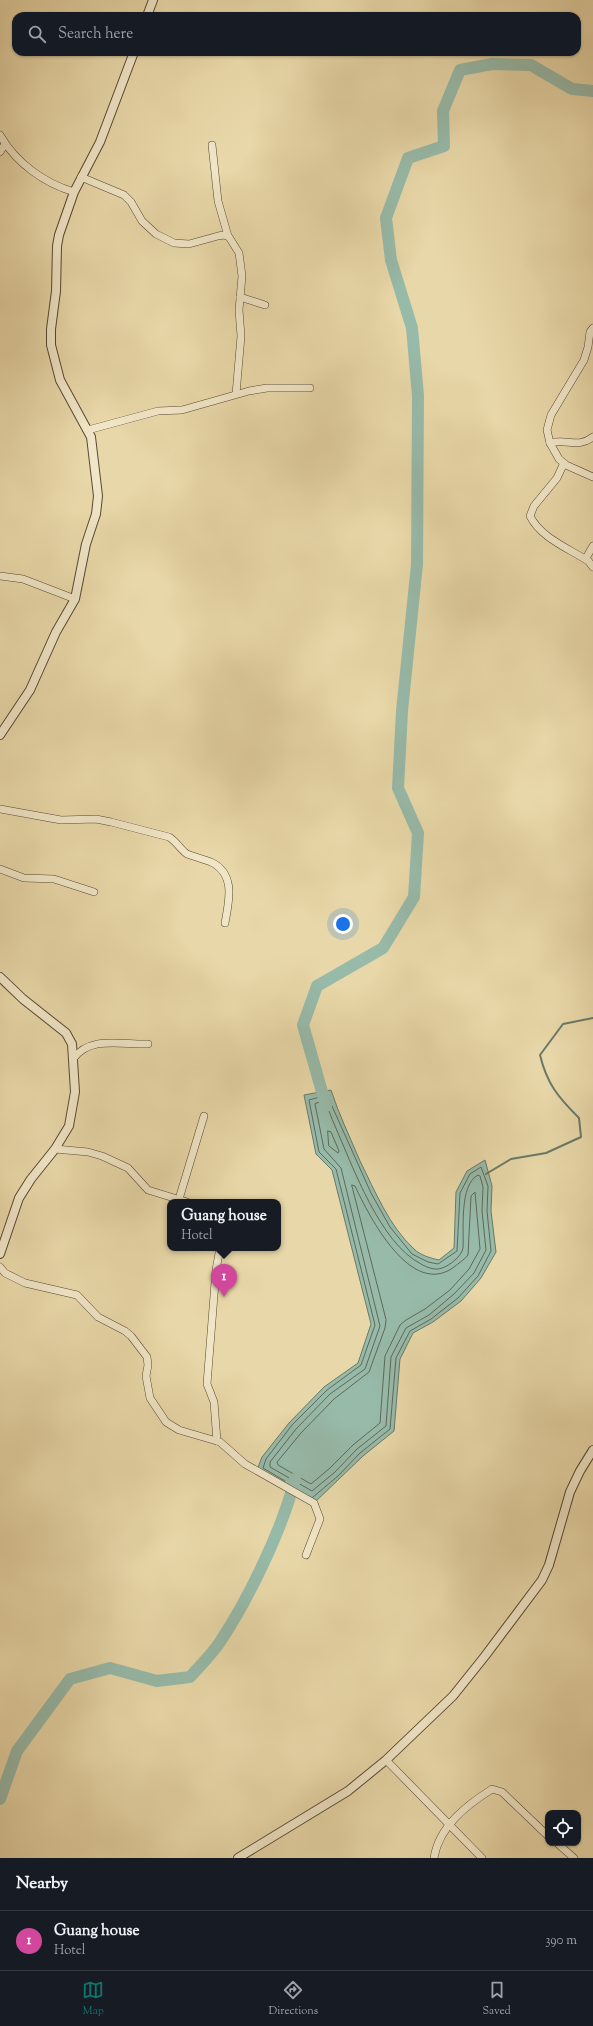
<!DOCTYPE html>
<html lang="en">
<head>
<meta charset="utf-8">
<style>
	:root { --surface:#171b24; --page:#242831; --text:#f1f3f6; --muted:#9ea1a6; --line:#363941; --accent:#0f766e }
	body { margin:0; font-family:"Sorts Mill Goudy",serif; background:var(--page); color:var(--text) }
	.controls { position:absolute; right:12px; bottom:12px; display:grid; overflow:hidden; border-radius:8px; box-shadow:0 1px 3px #0004 }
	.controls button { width:36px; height:36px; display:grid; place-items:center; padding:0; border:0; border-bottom:1px solid var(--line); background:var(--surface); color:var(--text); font:20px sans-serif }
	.you { position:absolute; left:343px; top:924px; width:14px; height:14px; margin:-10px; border:3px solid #fff; border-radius:50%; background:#1a73e8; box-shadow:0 0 0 6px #1a73e833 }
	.badge { display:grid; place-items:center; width:26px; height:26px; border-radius:50%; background:var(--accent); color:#fff; font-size:13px; font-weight:700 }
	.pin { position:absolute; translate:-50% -33px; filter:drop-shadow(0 1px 2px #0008) }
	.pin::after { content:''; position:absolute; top:21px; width:14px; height:12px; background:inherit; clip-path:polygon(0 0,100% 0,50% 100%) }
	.popup { position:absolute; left:167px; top:1199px; width:114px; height:52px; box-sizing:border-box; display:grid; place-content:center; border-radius:8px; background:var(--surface); filter:drop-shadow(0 1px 3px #0005); font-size:13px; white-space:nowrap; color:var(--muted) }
	.popup b { font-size:15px; color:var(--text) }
	.popup::after { content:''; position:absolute; left:50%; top:100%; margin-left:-8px; border:8px solid transparent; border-top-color:var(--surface) }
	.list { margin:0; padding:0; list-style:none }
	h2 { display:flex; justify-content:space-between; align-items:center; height:52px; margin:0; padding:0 16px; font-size:17px }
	h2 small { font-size:13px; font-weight:400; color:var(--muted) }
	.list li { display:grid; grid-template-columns:26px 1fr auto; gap:12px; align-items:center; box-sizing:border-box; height:60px; padding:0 16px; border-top:1px solid var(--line) }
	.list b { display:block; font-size:15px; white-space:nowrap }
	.list p { margin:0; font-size:13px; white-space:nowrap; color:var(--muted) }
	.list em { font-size:13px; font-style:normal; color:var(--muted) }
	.icon { flex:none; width:22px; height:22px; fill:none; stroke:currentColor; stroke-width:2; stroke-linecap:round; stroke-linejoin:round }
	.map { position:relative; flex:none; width:593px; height:1858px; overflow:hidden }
	.search { position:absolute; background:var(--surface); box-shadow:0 1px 3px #0004; left:12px; right:12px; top:12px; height:44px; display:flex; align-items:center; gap:10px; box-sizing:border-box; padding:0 14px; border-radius:12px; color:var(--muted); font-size:15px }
	.sheet { height:112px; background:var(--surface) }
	nav { display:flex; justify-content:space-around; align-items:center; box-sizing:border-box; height:56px; border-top:1px solid var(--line); background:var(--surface); font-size:11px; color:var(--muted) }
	nav a { display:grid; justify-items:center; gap:2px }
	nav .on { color:var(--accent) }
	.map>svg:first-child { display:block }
</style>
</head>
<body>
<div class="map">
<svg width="593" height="1858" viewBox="0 0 593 1858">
	<rect width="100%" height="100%" fill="#e8d7a8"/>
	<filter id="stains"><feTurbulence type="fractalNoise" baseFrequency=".005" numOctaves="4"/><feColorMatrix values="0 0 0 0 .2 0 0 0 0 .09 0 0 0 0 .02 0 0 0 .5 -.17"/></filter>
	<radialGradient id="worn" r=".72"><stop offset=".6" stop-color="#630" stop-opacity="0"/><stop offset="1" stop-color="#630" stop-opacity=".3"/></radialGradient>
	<path fill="#97baa9" stroke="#697969" d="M 331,1090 C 339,1115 350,1137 360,1161 C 375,1191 389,1226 414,1249 C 420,1255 430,1258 439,1260 L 454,1248 L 456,1192 L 467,1171 L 485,1160 L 492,1186 L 491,1211 L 496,1252 L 481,1278 L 461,1301 L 433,1322 L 413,1333 L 400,1359 L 394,1431 L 363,1456 L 314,1503 L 257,1470 L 262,1457 L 289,1423 L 324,1387 L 358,1363 L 371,1324 L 332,1170 L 316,1154 L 304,1095 Z"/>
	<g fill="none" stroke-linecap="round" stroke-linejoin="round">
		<g stroke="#5e695a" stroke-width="1">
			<path d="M 324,1101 C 329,1108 331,1118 335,1126 C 353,1167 380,1243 421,1264 C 426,1267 435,1271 442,1268 C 449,1266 462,1256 463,1248 C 464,1230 459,1185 478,1175 L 480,1176 L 483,1187 L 482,1211 L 486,1250 L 474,1273 L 454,1294 L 429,1315 L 406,1328 L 391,1357 L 386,1426 L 357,1449 L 335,1472 L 312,1491 L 270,1467 L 270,1462 L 296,1429 L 330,1394 L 365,1369 L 380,1326 L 341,1168 L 324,1149 L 315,1104 Z"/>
			<polygon points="328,1131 331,1132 339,1151 338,1153 329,1146"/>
			<path d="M 352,1185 L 355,1186 C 369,1216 411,1299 454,1267 C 459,1263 464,1260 468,1255 L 471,1196 L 475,1192 L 480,1249 L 469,1269 L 450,1290 L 425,1309 L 406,1320 L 400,1325 L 385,1356 L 380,1423 L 353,1445 L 330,1468 L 311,1484 L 278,1465 L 277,1462 L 301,1433 L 334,1399 L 369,1372 L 385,1328 L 386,1320 Z"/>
			<polyline points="285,1481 263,1468 266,1459 292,1425 327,1390 361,1365 375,1325 336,1169 319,1152 309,1100 327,1095 371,1193 390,1227 412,1254 428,1262 438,1264 457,1251 460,1193 470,1174 481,1167 488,1186 487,1211 491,1251 478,1276 458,1298 431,1319 410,1331 396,1358 390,1429 360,1453 338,1476 313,1497"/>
		</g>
		<path stroke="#697969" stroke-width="2" d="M 486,1174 L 511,1159 L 546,1153 L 581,1137 L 579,1118 C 558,1097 547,1084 540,1055 L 563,1024 L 593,1018"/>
		<g stroke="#97baa9" stroke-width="12">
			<polyline points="326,1106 303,1025 317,986 383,948 414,897 418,833 398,788 402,711 417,564 418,396 412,328 391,260 386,218 408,158 444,146 443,111 460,70 492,64 531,65 572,89 593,91"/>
			<path d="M 0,1799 L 17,1751 L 70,1679 L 110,1668 L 157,1681 L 190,1677 C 200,1666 212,1654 220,1642 C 249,1598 282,1530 295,1479"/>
		</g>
		<defs>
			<g id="minor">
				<path d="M 0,135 C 16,163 44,183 74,192"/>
				<polyline points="212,145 218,201 228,236"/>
				<polyline points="0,152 5,144"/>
				<polyline points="81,177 124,195 131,202 142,221 156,234 174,243 189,244 218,236 224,235 229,237 239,253 242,276 239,310 241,336 236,394"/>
				<polyline points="240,297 265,305"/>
				<polyline points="593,328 590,332 588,347 584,360 551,415 547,430 550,443 559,459 566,465 593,477"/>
				<polyline points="88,430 158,411 182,410 249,391 267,388 310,388"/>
				<path d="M 550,443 C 567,438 577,449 593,437"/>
				<path d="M 564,463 L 557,478 L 534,506 L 530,516 C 541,538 568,548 588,561"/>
				<polyline points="593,546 586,558 593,567"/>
				<polyline points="0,576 23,579 75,599"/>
				<path d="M 0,809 L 61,820 L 96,819 L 111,822 L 169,837 C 176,841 180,849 187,854 C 195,857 203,859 211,862 C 236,874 229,901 225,923"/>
				<polyline points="0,869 24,878 54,879 94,892"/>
				<path d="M 73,1059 C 90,1035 123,1045 148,1044"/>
				<polyline points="55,1149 88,1152 102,1156 128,1168 148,1190 187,1202"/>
				<polyline points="179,1199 204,1116"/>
				<polyline points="0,1267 5,1273 25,1283 77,1295 98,1317 125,1331 131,1336 147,1357 148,1365 146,1376 150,1398 166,1422 179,1430 220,1442 245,1464 314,1503 320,1519 306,1555"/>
				<polyline points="217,1441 214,1402 207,1384 216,1270 220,1248"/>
				<polyline points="386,1760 482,1858"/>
				<polyline points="557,1843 574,1858"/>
				<path d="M 434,1858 C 439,1826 467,1805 492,1789 L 502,1792 L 548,1836"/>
			</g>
			<g id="tertiary">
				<polyline points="147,16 153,0"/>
				<polyline points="0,735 30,690 56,632 75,599 86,544 96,514 98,496 91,437 60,380 51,345 51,329 56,291 57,246 59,235 74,192 100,142 134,52"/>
				<polyline points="0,977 23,999 66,1033 72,1044 75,1092 69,1126 55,1149 31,1179 19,1198 0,1254"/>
				<polyline points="238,1858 348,1791 386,1760 453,1696 485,1656 542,1580 549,1565 570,1492 580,1471 593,1450"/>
			</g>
		</defs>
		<use href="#minor" stroke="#554832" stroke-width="8"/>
		<use href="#tertiary" stroke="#554832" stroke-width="10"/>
		<use href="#minor" stroke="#f0e5c6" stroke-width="7"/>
		<use href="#tertiary" stroke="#f0e5c6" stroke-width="8"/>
	</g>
	<rect width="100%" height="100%" filter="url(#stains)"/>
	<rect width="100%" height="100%" fill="url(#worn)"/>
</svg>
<div class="controls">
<button><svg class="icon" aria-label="locate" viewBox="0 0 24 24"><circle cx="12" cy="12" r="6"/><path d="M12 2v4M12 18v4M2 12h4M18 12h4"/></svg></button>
</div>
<div class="you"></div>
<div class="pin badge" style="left:224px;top:1297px;background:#d1479c">1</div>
<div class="popup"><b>Guang house</b>Hotel</div>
<div class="search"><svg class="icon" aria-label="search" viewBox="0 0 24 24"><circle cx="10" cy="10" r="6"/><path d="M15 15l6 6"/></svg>Search here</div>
</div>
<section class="sheet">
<h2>Nearby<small></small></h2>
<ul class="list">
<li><span class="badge" style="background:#d1479c">1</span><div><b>Guang house</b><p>Hotel</p></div><em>390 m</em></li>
</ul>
</section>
<nav>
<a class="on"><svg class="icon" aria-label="map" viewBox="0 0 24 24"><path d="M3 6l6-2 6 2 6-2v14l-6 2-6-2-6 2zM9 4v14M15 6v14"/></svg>Map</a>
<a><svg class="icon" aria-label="directions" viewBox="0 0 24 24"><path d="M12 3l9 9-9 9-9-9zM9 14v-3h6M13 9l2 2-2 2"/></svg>Directions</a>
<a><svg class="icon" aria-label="saved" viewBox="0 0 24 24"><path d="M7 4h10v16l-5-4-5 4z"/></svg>Saved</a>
</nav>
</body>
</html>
